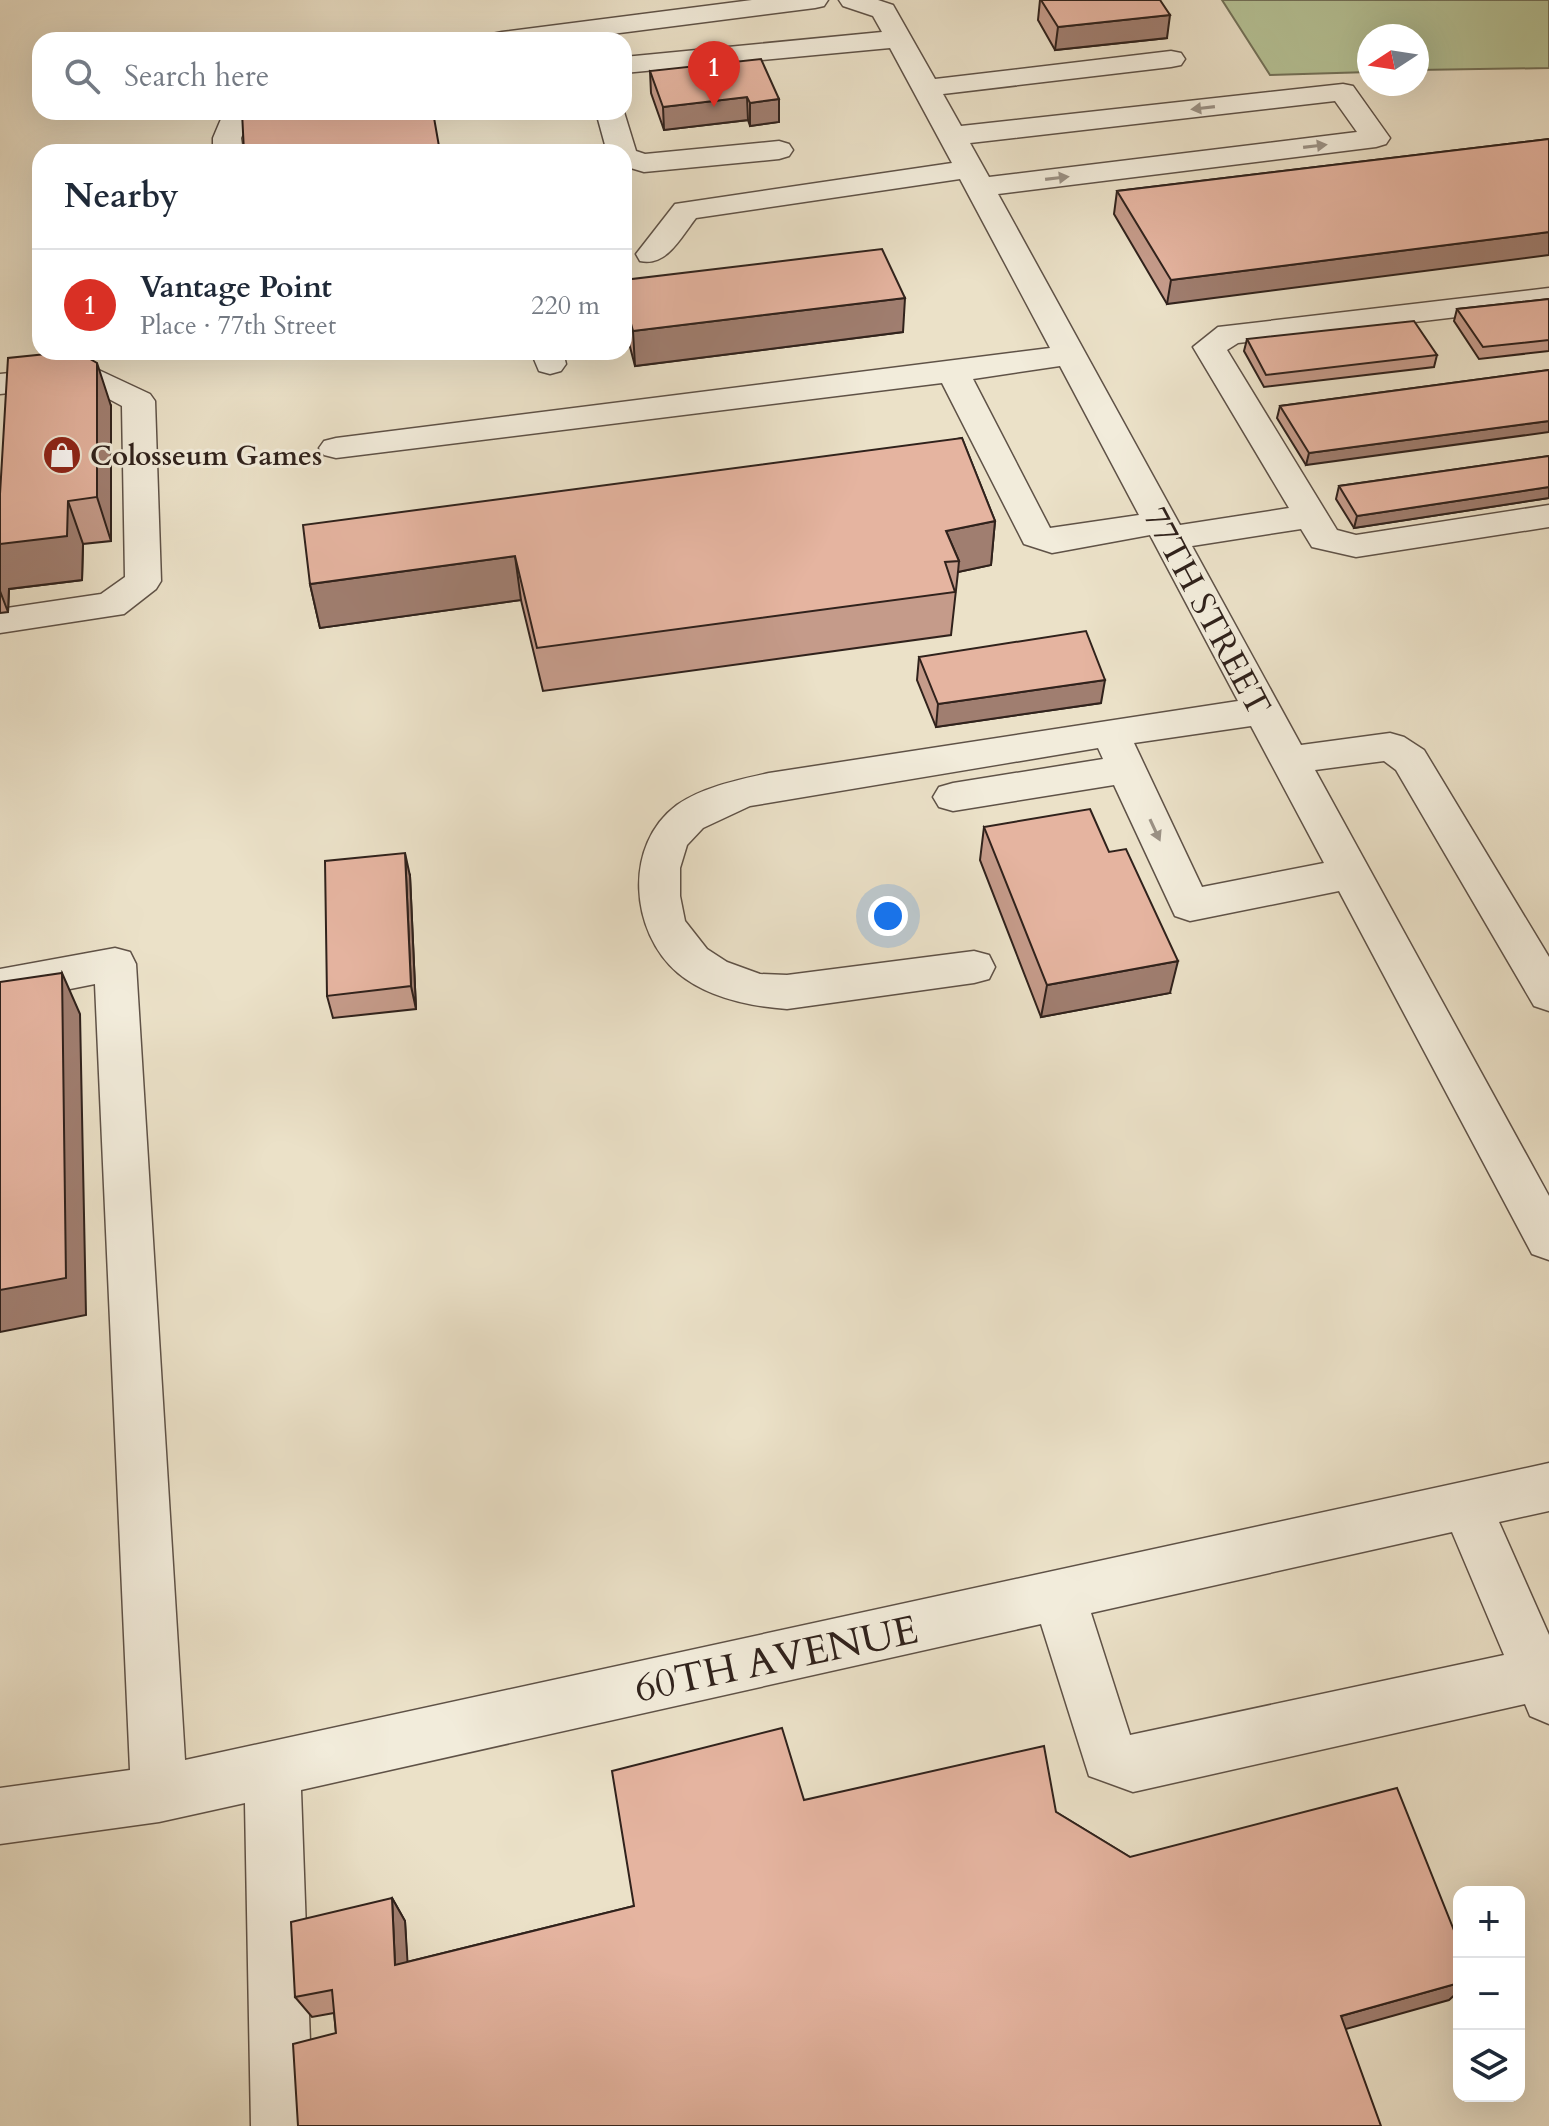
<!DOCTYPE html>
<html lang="en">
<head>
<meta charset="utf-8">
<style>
	:root { --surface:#fff; --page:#f2f2f3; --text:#1f2937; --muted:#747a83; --line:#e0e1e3; --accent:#d93025 }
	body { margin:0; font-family:Cardo,serif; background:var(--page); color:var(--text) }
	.controls { position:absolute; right:24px; bottom:24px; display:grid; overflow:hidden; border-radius:16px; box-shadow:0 8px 32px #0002 }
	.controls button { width:72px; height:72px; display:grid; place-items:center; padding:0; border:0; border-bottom:2px solid var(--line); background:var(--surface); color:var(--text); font:40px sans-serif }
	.compass { position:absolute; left:1357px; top:24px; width:72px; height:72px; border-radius:50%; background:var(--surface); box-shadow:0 8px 32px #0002; rotate:258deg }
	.you { position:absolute; left:888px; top:916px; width:28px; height:28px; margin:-20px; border:6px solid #fff; border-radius:50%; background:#1a73e8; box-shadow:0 0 0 12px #1a73e833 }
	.badge { display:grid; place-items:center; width:52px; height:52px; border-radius:50%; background:var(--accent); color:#fff; font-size:26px; font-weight:700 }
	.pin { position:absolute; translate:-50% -66px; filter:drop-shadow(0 2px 4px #0008) }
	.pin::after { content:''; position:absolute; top:42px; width:28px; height:24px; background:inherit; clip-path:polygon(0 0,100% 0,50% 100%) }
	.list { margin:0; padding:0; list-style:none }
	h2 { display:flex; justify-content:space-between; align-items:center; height:104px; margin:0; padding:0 32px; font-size:34px }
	h2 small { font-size:26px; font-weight:400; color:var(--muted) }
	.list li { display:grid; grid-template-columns:52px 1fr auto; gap:24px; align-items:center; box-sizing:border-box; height:112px; padding:0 32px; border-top:2px solid var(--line) }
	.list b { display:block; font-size:30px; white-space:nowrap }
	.list p { margin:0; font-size:26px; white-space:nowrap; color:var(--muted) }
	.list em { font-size:26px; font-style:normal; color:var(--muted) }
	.icon { flex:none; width:44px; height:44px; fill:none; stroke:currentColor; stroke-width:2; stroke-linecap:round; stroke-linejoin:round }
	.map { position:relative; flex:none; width:1549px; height:2126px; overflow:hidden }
	.search { position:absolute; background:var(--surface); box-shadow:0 8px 32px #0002; left:32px; top:32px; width:600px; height:88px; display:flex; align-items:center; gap:20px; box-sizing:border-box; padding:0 28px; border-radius:24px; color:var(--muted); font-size:30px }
	.panel { position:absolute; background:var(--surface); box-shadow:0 8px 32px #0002; left:32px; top:144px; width:600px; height:216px; border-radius:24px }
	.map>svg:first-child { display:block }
</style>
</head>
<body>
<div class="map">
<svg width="1549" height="2126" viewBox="0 0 1549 2126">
	<rect width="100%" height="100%" fill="#ebe1c8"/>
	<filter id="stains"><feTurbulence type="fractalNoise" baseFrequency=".0025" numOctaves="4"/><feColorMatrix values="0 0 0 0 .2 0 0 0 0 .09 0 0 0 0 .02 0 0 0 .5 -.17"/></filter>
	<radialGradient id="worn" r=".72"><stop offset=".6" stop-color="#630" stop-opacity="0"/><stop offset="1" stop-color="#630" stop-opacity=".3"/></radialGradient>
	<polygon fill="#b6c397" stroke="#73725a" stroke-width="2" points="1222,0 1549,0 1549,68 1417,70 1417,36 1369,36 1369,72 1270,75"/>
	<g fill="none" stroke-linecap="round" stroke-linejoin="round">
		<defs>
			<g id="minor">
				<polygon points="752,0 828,0 824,6 815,8 565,40 488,40 492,34 502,32"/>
				<path d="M 839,0 L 878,0 L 893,5 L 935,79 L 1171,51 L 1181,53 L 1185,59 L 1181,65 L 1171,67 L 943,94 L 961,126 L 1343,84 L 1353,86 L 1390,138 L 1386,144 L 1376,147 L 998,194 L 1180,525 L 1289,508 L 1193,347 L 1218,327 L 1549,288 L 1549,306 L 1238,343 L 1227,350 L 1337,530 L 1356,535 L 1549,505 L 1549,527 L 1356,557 L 1312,547 L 1301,529 L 1192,546 L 1301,745 L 1390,733 L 1404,737 L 1424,750 L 1549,957 L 1549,1011 L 1534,1006 L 1396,770 L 1384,761 L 1315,770 L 1549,1196 L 1549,1260 L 1532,1254 L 1339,891 L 1190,921 L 1175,916 L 1114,785 L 953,811 L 939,807 L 933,797 L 939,787 L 953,783 L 1103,759 L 1098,748 L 750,806 L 703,828 L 687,845 L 680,868 L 680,896 L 685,921 L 707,949 L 727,962 L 760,974 L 787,975 L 974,951 L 989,955 L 995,967 L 989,979 L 974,983 L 787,1009 C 749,1006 708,998 678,973 C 630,932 623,845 677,805 C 703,787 738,780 769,773 L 1238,701 L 1150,535 L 1052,553 L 1024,544 L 942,383 L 336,458 L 324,455 L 319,448 L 324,441 L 336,438 L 1050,348 L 960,179 L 696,218 C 681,237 667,267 640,261 L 636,254 L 675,204 L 952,163 L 890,48 L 624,73 L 624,57 L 882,32 L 873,16 L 843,6 ZM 1335,101 L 1357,132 L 989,177 L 970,143 ZM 1060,366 L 1139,515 L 1050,528 L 973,379 ZM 1251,726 L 1324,863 L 1202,887 L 1134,743 Z"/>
				<polygon points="224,112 252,112 241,138 243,152 213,152 213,138"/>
				<polygon points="596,112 624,112 636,151 645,154 779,141 789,144 793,150 789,156 779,159 644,172 624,166 624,152 607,152"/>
				<polygon points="531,352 563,352 566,364 561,371 550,374 539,371"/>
				<polygon points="88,365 150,394 155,401 161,581 156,589 124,614 0,633 0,609 101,594 125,577 122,406 83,385 0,394 0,374"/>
				<path d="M 115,948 L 130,952 L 136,964 L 185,1760 L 1549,1463 L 1549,1511 L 1499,1522 L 1549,1635 L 1549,1724 L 1530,1716 L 1525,1704 L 1133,1792 L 1089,1776 L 1041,1624 L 301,1790 L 313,2126 L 251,2126 L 245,1803 L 159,1822 L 0,1844 L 0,1788 L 130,1770 L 95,984 L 0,1003 L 0,969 ZM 1452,1532 L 1504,1655 L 1130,1735 L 1091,1613 Z"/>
			</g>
		</defs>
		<use href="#minor" stroke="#5f5247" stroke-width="3"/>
		<use href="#minor" fill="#f2ecdb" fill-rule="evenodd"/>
	</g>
	<g fill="#c59b8a" stroke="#30221c" stroke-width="2">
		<polygon points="1040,0 1160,0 1167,38 1055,50 1038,20"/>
		<polygon points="650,71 779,99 779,122 750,126 748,120 664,130 651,93"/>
		<polygon points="1549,139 1167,304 1114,214 1117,191"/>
		<polygon points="624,280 903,332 635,366 624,324"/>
		<polygon points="1549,299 1549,351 1479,359 1454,321 1457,309"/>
		<polygon points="1247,339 1437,355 1434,367 1264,387 1244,351"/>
		<polygon points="1549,370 1306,465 1277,418 1280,406"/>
		<polygon points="111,406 111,541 83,544 82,580 9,589 8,612 0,613 0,494"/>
		<polygon points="962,438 995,521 991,565 958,572 951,635 543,691 521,600 320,628 310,584"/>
		<polygon points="1549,456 1549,498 1354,528 1336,499 1339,486"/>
		<polygon points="919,657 1101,703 936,727 917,680"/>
		<polygon points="984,827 1170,993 1041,1017 980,860"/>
		<polygon points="410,876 416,1009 333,1018 327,996"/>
		<polygon points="804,1800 1056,1812 1130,1857 1449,2000 336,2033 334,2013 312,2017 295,1997 392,1898 405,1921 407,1962 634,1906"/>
	</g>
	<g fill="#a07e70" stroke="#30221c" stroke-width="2">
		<polygon points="1170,15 1167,38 1055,50 1058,27"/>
		<polygon points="747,97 748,120 664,130 663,107"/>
		<polygon points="779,99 779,122 750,126 750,103"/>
		<polygon points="1549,232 1549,255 1167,304 1171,280"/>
		<polygon points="905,298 903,332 635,366 633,331"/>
		<polygon points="97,363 111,406 111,541 97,497"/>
		<polygon points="1549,421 1549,432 1306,465 1309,453"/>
		<polygon points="1549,487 1549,498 1354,528 1357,516"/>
		<polygon points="68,501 83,544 82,580 9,589 8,612 0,591 0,544"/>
		<polygon points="995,521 991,565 958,572 959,561 946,531"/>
		<polygon points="515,556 521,600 320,628 310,584"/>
		<polygon points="1105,680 1101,703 936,727 938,704"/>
		<polygon points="405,853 410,876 416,1009 411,986"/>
		<polygon points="1178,961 1170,993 1041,1017 1047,985"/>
		<polygon points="62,973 80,1014 86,1315 0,1332 0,1290"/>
		<polygon points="392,1898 405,1921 409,1986 395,1965"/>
		<polygon points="1459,1983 1459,1991 1449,2000 1321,2036 1341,2016"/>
	</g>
	<g fill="#e5b4a0" stroke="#30221c" stroke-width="2">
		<polygon points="1041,0 1160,0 1170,15 1058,27"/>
		<polygon points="761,59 779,99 750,103 747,97 663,107 650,71"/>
		<polygon points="242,112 433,112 440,152 244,152"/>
		<polygon points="1549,139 1549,232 1171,280 1117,191"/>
		<polygon points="882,249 905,298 633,331 624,298 624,280"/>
		<polygon points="1549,299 1549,340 1483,347 1457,309"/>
		<polygon points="1414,321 1437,355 1266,375 1247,339"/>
		<polygon points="66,352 78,352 97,363 97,497 68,501 67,536 0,544 0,494 8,358"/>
		<polygon points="1549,370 1549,421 1309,453 1280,406"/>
		<polygon points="962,438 995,521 946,531 959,561 945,562 955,592 537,648 515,556 310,584 303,525"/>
		<polygon points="1549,456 1549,487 1357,516 1339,486"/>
		<polygon points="1086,631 1105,680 938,704 919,657"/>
		<polygon points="1090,809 1109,852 1126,849 1178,961 1047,985 984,827"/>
		<polygon points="405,853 411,986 327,996 325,861"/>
		<polygon points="62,973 66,1278 0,1290 0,982"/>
		<polygon points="782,1728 804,1800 1044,1746 1056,1812 1130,1857 1397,1788 1459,1943 1459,1983 1341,2016 1381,2126 298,2126 293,2044 336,2033 332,1990 295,1997 291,1922 392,1898 395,1965 634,1906 612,1771"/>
	</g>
	<defs><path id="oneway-solid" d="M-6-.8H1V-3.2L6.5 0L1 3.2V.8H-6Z" transform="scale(2)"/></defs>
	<g fill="#9b9185">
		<use href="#oneway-solid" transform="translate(1203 108) rotate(173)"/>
		<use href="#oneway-solid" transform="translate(1315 146) rotate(-7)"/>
		<use href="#oneway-solid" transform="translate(1057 178) rotate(-7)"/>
		<use href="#oneway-solid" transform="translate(1155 830) rotate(65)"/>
	</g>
	<defs>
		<symbol id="shop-disc" viewBox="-11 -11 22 22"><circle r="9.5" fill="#8f2418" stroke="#f2ecdb"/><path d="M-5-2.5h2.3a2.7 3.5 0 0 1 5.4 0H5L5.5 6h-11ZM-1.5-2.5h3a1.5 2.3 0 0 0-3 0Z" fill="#fff"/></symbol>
	</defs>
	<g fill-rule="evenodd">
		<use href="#shop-disc" x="40" y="433" width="44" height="44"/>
	</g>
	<g text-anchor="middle" stroke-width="6" stroke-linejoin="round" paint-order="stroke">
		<g font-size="28" font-weight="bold" fill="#30221c" stroke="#f2ecdb" text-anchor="start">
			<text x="90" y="465">Colosseum Games</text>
		</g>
		<g font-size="34" fill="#30221c" stroke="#f2ecdb">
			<text transform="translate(1208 611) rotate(62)" y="12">77TH STREET</text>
		</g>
		<g font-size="40" fill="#30221c" stroke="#f2ecdb">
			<text transform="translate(776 1658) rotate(-12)" y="14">60TH AVENUE</text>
		</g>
	</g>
	<rect width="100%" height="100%" filter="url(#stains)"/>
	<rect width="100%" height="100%" fill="url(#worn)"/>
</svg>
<div class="controls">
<button>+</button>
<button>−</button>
<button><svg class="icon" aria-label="layers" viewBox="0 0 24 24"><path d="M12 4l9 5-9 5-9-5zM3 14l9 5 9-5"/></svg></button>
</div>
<svg class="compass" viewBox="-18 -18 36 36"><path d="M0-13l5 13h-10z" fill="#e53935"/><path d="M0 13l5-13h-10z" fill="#747a83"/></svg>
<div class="you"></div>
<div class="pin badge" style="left:714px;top:107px">1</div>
<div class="search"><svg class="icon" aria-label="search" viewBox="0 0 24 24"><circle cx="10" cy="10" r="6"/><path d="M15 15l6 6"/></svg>Search here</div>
<section class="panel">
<h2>Nearby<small></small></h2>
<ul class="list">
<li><span class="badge">1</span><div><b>Vantage Point</b><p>Place · 77th Street</p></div><em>220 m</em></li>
</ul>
</section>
</div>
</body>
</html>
